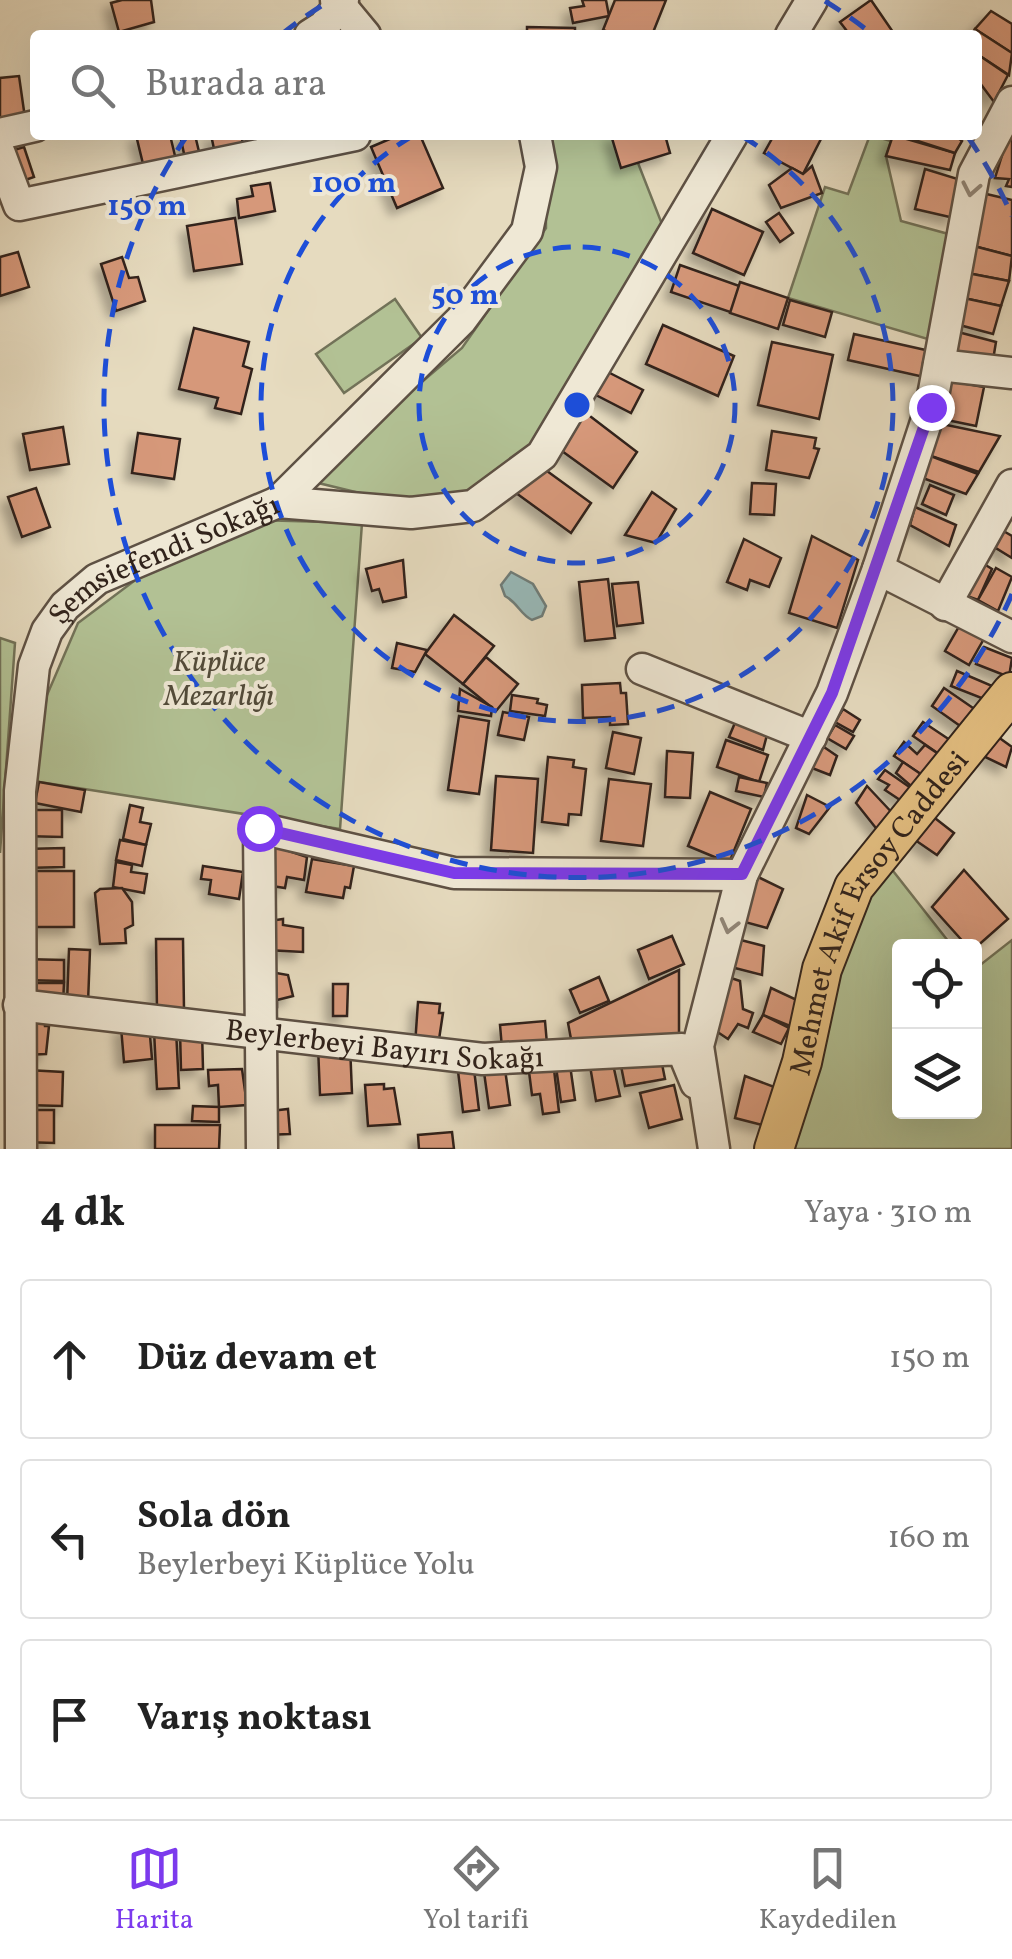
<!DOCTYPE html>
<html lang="tr">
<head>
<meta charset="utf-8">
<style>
	:root { --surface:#fff; --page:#f2f2f2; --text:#222; --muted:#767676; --line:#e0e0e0; --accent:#7c3aed }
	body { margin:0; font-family:Vollkorn,serif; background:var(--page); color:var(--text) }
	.controls { position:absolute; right:30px; bottom:30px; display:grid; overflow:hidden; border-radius:10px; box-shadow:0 10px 40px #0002 }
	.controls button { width:90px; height:90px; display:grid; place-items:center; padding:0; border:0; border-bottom:2px solid var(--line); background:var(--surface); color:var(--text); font:50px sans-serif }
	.stop { position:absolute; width:30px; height:30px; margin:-22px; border:8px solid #7c3aed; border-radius:50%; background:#fff }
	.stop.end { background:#7c3aed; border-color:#fff; box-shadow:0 2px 10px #0008 }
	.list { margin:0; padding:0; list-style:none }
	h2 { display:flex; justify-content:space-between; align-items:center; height:130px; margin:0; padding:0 40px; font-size:42px }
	h2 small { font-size:32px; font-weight:400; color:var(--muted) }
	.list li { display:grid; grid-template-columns:65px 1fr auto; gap:30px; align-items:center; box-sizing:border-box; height:160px; margin:0 20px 20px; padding:0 20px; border:2px solid var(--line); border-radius:10px }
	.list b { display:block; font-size:38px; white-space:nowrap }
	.list p { margin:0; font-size:32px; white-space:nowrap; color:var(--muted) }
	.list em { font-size:32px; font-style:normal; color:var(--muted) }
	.icon { flex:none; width:55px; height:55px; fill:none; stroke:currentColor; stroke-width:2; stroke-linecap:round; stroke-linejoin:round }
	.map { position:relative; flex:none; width:1012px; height:1149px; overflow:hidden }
	.search { position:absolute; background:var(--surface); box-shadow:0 10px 40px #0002; left:30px; right:30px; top:30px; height:110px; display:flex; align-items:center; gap:25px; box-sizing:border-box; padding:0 35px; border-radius:10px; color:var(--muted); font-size:38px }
	.sheet { height:670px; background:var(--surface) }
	nav { display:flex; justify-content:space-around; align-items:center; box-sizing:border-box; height:140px; border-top:2px solid var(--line); background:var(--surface); font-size:28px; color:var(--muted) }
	nav a { display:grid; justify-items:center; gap:5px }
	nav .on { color:var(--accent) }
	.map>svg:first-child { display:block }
</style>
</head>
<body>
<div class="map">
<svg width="1012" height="1149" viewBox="0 0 1012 1149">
	<defs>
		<filter id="shadow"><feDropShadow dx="-7" dy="7" stdDeviation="5" flood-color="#0004"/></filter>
	</defs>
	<rect width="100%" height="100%" fill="#e6dbbf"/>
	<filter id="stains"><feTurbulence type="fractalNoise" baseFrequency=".002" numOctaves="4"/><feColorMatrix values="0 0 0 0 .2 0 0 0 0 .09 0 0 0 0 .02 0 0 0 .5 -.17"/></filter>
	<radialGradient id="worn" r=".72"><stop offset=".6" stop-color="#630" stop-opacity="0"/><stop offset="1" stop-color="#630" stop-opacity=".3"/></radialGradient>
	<g fill="#b2c194" stroke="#727258" stroke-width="2.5">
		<polygon points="545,135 627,135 669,242 507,480 413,506 306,480 462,348 546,228"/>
		<polygon points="870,135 891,141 886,156 901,221 952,235 931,340 788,298 825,187 848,194"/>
		<polygon points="395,299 422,338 344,393 316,354"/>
		<polygon points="256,520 362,523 340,829 33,781 47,695 78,623 162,560"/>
		<polygon points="0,638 15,643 0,853"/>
		<polygon points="875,848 952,946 900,946 900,1112 974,1112 975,969 1012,940 1012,1149 775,1149"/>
	</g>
	<path fill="#98b9b8" stroke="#6f7d79" stroke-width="2.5" d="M 511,572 L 533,584 L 546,606 L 542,616 L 532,620 C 520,614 518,603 505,596 L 501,585 Z"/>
	<g fill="#d6987a" stroke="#31231b" stroke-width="2.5" filter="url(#shadow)">
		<polygon points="122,0 151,0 154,22 119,32 111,3"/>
		<polygon points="582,0 606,0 609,16 573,23 570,8 584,6"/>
		<polygon points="615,0 666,0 652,35 615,35 603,30"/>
		<polygon points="871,0 895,35 850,35 840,22"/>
		<polygon points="991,11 1012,24 1012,53 975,29"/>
		<polygon points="527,27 575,28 575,35 527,35"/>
		<polygon points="975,29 1012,53 1009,75 977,54 977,35 971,35"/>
		<polygon points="977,54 1008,75 994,102 977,79"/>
		<polygon points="19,76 26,125 0,134 0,78"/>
		<polygon points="1009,133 1012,134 1012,187 1006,186 1009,179 995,178"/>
		<polygon points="136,135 170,135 176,160 144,168"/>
		<polygon points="180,135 195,135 201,160 186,163"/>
		<polygon points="211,135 241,135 245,152 216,158"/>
		<polygon points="399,135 420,135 443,188 397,208 371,147"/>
		<polygon points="611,135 665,135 670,153 621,168"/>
		<polygon points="774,135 823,135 803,174 764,153"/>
		<polygon points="893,135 955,153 950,170 886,156"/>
		<polygon points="899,135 954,135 962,141 955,153"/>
		<polygon points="24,147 34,177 14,184 4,153"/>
		<polygon points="812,166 822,193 781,208 769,185 792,168 803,174"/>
		<polygon points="925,169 961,180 954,218 915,209"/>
		<polygon points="270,183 275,211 239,218 237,199 253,196 251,186"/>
		<polygon points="978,192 1012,200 1012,256 966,244"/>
		<polygon points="712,209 763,232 744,275 693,253"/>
		<polygon points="779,213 793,233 780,242 766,222"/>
		<polygon points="235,218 242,264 194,271 187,226"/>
		<polygon points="966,244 1012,256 1009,281 962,272"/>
		<polygon points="18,252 29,287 0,296 0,257"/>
		<polygon points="122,257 129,278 138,277 145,301 116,311 101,264"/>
		<polygon points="680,265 745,288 736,314 671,292"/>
		<polygon points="962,272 1009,281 1001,306 959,297"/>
		<polygon points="740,282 788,298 778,329 730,313"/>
		<polygon points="959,297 1001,306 993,334 952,323"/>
		<polygon points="790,300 832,312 825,337 783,325"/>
		<polygon points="663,325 734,356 718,396 646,364"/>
		<polygon points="194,328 249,342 243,366 252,369 241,414 215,408 218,398 179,389"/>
		<polygon points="958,332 996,342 992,366 957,361"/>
		<polygon points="854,334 930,351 924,377 848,360"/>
		<polygon points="772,342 833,355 819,419 758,405"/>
		<polygon points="604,370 643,390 631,413 592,393"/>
		<polygon points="950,381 984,387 976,426 942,419"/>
		<polygon points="582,410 637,452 613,488 555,446"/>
		<polygon points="937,423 1000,436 979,472 928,455"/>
		<polygon points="63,427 69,464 30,470 23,434"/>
		<polygon points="772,431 816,438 814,448 819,449 809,478 766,470"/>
		<polygon points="138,433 180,439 174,479 132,473"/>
		<polygon points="928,455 978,474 966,494 920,477"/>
		<polygon points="536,463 591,503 571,533 516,493"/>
		<polygon points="752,483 776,484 774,515 750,514"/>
		<polygon points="930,485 954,495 946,515 922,504"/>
		<polygon points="36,488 50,527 22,537 8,497"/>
		<polygon points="652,492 676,509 656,543 625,535"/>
		<polygon points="915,507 956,525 949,546 910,525"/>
		<polygon points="1000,529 1012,536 1012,558 991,545"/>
		<polygon points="812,536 858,560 837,628 789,613"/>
		<polygon points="744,539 781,558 769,587 750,580 747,590 727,582"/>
		<polygon points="403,560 406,597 383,602 379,589 372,591 366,569"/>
		<polygon points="984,564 992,569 978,600 967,596"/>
		<polygon points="996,568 1012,577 998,611 978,600"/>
		<polygon points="608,579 615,638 585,641 579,582"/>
		<polygon points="638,582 643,623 617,626 612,584"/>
		<polygon points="454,615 494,646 463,684 425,654"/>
		<polygon points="961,623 985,637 969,665 945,651"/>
		<polygon points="397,643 427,650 415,672 392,668"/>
		<polygon points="984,647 1012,658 1009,677 976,664"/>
		<polygon points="486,657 518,684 496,711 463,684"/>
		<polygon points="957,671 997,688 989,701 951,686"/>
		<polygon points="620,683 621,693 626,693 628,724 610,725 610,717 583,718 582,685"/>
		<polygon points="944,688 976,710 963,728 932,706"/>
		<polygon points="460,689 492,707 491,716 458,711"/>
		<polygon points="512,695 538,699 537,703 547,705 545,716 510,711"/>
		<polygon points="843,709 860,720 853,732 835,722"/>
		<polygon points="503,712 529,717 524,740 498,735"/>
		<polygon points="459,716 489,721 479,794 448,790"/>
		<polygon points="737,718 768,731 763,750 729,737"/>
		<polygon points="923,722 956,744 946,759 913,736"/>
		<polygon points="835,725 854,736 846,749 827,738"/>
		<polygon points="613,732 641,738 634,774 606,768"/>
		<polygon points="994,734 1012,747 1006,767 983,756"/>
		<polygon points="726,740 768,755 759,782 717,767"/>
		<polygon points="904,742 917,754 925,745 946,759 928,779 894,756"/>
		<polygon points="821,745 837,756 830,775 812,768"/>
		<polygon points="667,751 693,753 690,798 665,797"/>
		<polygon points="548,757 574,760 573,767 586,769 581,815 569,814 568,825 542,822"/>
		<polygon points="903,762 928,779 918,792 896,773"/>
		<polygon points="885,770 918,793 909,806 885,790 889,785 878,779"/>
		<polygon points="496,776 538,779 533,853 491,850"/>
		<polygon points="739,777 767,783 764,797 736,791"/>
		<polygon points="609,779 651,784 643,846 601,841"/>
		<polygon points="39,782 85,790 81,812 35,803"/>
		<polygon points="867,786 897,818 883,837 856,803"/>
		<polygon points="710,792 751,809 729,863 688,846"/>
		<polygon points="807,795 830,807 809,834 796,828"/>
		<polygon points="130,805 143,808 140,822 151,824 146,845 123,839"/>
		<polygon points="24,810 62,810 62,837 23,836"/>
		<polygon points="931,815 954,833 937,855 915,840"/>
		<polygon points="120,840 146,845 142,866 116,860"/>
		<polygon points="271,845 307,857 304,880 287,877 285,888 265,885"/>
		<polygon points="64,848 64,867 24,868 24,849"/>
		<polygon points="312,859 354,866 350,888 345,887 343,898 306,892"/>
		<polygon points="116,862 132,865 131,872 147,874 144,893 113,887"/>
		<polygon points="203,866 243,872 239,899 209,894 211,880 201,879"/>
		<polygon points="964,870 1008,919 974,949 967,946 932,907"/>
		<rect x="22" y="871" width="52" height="56"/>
		<polygon points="756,876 783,889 767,928 741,921"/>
		<polygon points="122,888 132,902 133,925 125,929 126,943 100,944 95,893 100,889"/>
		<polygon points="283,919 283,925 303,928 303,952 267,950 269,921"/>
		<polygon points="672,936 684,964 649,979 638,950"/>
		<polygon points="733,938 764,946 762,975 731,967"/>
		<polygon points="156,939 183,939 184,1010 157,1011"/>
		<polygon points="69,949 90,950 88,1003 67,1003"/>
		<polygon points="22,959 64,960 64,981 22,980"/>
		<polygon points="259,970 288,975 293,996 277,1000 277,1007 260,1007"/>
		<polygon points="679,970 679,1036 571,1039 568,1023"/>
		<polygon points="725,976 740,981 743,1009 753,1013 748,1028 738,1024 728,1039 716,1031"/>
		<polygon points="599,977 609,1001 580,1013 570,990"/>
		<polygon points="36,983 64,983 63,1003 36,1002"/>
		<polygon points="333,984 348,984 347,1016 333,1016"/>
		<polygon points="771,988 799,1001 795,1028 763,1015"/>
		<polygon points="418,1002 440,1004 439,1013 443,1013 438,1046 415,1045"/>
		<polygon points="23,1013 44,1013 45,1026 49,1026 46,1054 24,1055"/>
		<polygon points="763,1015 789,1028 781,1044 753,1032"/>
		<polygon points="545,1021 547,1044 502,1048 500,1025"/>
		<polygon points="149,1024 152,1059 124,1062 121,1027"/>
		<polygon points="176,1030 179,1088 157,1089 154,1031"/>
		<polygon points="202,1030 203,1069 181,1070 180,1031"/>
		<polygon points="350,1045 352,1093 320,1095 318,1046"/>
		<polygon points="660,1054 665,1079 625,1086 620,1061"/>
		<polygon points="611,1055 620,1096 596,1101 589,1060"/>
		<polygon points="569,1058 575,1100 561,1102 555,1060"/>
		<polygon points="473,1061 479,1110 463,1112 457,1063"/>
		<polygon points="553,1061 559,1112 543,1114 540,1094 532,1095 528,1064"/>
		<polygon points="504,1062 510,1105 489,1108 483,1065"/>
		<polygon points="242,1069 247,1105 219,1107 218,1085 209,1086 208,1070"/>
		<polygon points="27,1070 63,1072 62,1106 25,1105"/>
		<polygon points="745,1076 777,1088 766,1126 735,1118"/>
		<polygon points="384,1084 384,1089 394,1088 400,1124 368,1126 365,1085"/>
		<polygon points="674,1085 682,1119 649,1128 640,1093"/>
		<polygon points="193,1106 219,1107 219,1122 192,1121"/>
		<polygon points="288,1109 290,1134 264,1135 262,1112"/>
		<polygon points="23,1110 54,1110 54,1143 23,1142"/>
		<polygon points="155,1125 220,1125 219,1149 155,1149"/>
		<polygon points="452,1132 454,1149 419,1149 418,1135"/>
	</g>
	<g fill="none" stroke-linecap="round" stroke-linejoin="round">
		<defs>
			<g id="minor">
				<polyline points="336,0 365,35"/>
				<polyline points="310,35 324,26 343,0"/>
				<polyline points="791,35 812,0"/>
				<polyline points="0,134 35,126"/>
				<polyline points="0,154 19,205 355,135"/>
				<polyline points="939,365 1012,373"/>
				<polyline points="278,502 461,320 527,231 541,167 535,135"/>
				<polyline points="878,569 1012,637"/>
				<polyline points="945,605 1012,485"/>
				<polyline points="642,669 811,737"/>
				<path id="s1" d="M 19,1005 L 483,1059 L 682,1049 L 696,1083"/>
				<path id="s2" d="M 21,1149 L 20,791 L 34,666 L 47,631 L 65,606 L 97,579 L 278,502 L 411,513 L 473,506 L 542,455 L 732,135"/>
				<polyline points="262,1149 259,828 454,873 742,875"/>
				<polyline points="714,1149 698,1046 742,875 832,693 878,569 931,407 974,174 1012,102"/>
			</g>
			<g id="major">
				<path id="s3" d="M 774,1149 L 802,1062 L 822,969 L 854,887 L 1012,692"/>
			</g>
		</defs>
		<use href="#minor" stroke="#5e5144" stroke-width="35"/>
		<use href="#major" stroke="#31231b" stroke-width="42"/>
		<use href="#minor" stroke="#efe8d5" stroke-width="30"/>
		<use href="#major" stroke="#e3be80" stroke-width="38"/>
	</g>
	<defs><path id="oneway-chevron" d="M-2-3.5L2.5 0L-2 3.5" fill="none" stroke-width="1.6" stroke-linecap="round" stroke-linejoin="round" transform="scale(2.5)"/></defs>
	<g stroke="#908678">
		<use href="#oneway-chevron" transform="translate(971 189) rotate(101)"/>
		<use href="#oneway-chevron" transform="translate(729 926) rotate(104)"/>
	</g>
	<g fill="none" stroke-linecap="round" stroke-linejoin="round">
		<polyline stroke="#7c3aed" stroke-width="12" points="259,828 454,873 742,874 832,693 931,407"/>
	</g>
	<g fill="none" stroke="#1d4ed8" stroke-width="5" stroke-dasharray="18 12">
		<circle cx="577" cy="405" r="158"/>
		<path d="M742 136A316 316 0 1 1 412 136"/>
		<path d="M1012 594A474 474 0 1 1 186 137M282 34A474 474 0 0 1 329 1M825 1A474 474 0 0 1 872 34M968 137A474 474 0 0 1 1012 216"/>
	</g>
	<g text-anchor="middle" stroke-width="8" stroke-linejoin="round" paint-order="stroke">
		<g font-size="30" fill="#31231b" stroke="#efe8d5">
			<text dy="10" stroke="none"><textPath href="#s2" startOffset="662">Şemsiefendi Sokağı</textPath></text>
			<text dy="10" stroke="none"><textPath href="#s3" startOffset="262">Mehmet Akif Ersoy Caddesi</textPath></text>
			<text dy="10" stroke="none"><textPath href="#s1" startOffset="368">Beylerbeyi Bayırı Sokağı</textPath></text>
		</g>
		<g font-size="30" font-style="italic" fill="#514a39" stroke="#efe8d5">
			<text x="219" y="671">Küplüce<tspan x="219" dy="34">Mezarlığı</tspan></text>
		</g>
	</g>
	<circle cx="577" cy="405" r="15" fill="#1d4ed8" stroke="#efe8d5" stroke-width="5"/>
	<g font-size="30" text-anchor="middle" font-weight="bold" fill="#1d4ed8" stroke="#efe8d5" stroke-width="8" stroke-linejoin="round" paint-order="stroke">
		<text x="354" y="192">100 m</text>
		<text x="147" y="215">150 m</text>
		<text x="465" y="304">50 m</text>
	</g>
	<rect width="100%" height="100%" filter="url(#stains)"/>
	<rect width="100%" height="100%" fill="url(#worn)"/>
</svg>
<div class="controls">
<button><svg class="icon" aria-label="locate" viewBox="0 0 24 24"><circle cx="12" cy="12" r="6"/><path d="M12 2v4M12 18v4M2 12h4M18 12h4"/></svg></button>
<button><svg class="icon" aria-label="layers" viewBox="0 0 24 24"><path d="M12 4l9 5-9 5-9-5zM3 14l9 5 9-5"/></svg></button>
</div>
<div class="stop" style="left:259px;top:828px"></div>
<div class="stop end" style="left:931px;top:407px"></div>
<div class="search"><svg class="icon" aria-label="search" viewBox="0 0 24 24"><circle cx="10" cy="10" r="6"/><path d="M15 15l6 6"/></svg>Burada ara</div>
</div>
<section class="sheet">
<h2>4 dk<small>Yaya · 310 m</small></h2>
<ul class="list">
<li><svg class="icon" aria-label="ahead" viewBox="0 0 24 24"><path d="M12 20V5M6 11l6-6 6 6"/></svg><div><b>Düz devam et</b></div><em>150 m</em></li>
<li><svg class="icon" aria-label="left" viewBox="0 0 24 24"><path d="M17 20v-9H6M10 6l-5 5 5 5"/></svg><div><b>Sola dön</b><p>Beylerbeyi Küplüce Yolu</p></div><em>160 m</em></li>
<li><svg class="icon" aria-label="arrive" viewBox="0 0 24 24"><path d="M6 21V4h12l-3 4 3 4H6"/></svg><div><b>Varış noktası</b></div></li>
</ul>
</section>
<nav>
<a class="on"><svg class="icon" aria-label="map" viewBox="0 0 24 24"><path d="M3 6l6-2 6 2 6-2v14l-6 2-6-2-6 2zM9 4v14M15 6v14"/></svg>Harita</a>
<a><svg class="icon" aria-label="directions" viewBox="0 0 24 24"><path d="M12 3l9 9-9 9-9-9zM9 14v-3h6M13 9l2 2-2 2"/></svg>Yol tarifi</a>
<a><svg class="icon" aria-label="saved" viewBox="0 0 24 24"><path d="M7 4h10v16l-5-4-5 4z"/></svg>Kaydedilen</a>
</nav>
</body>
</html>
